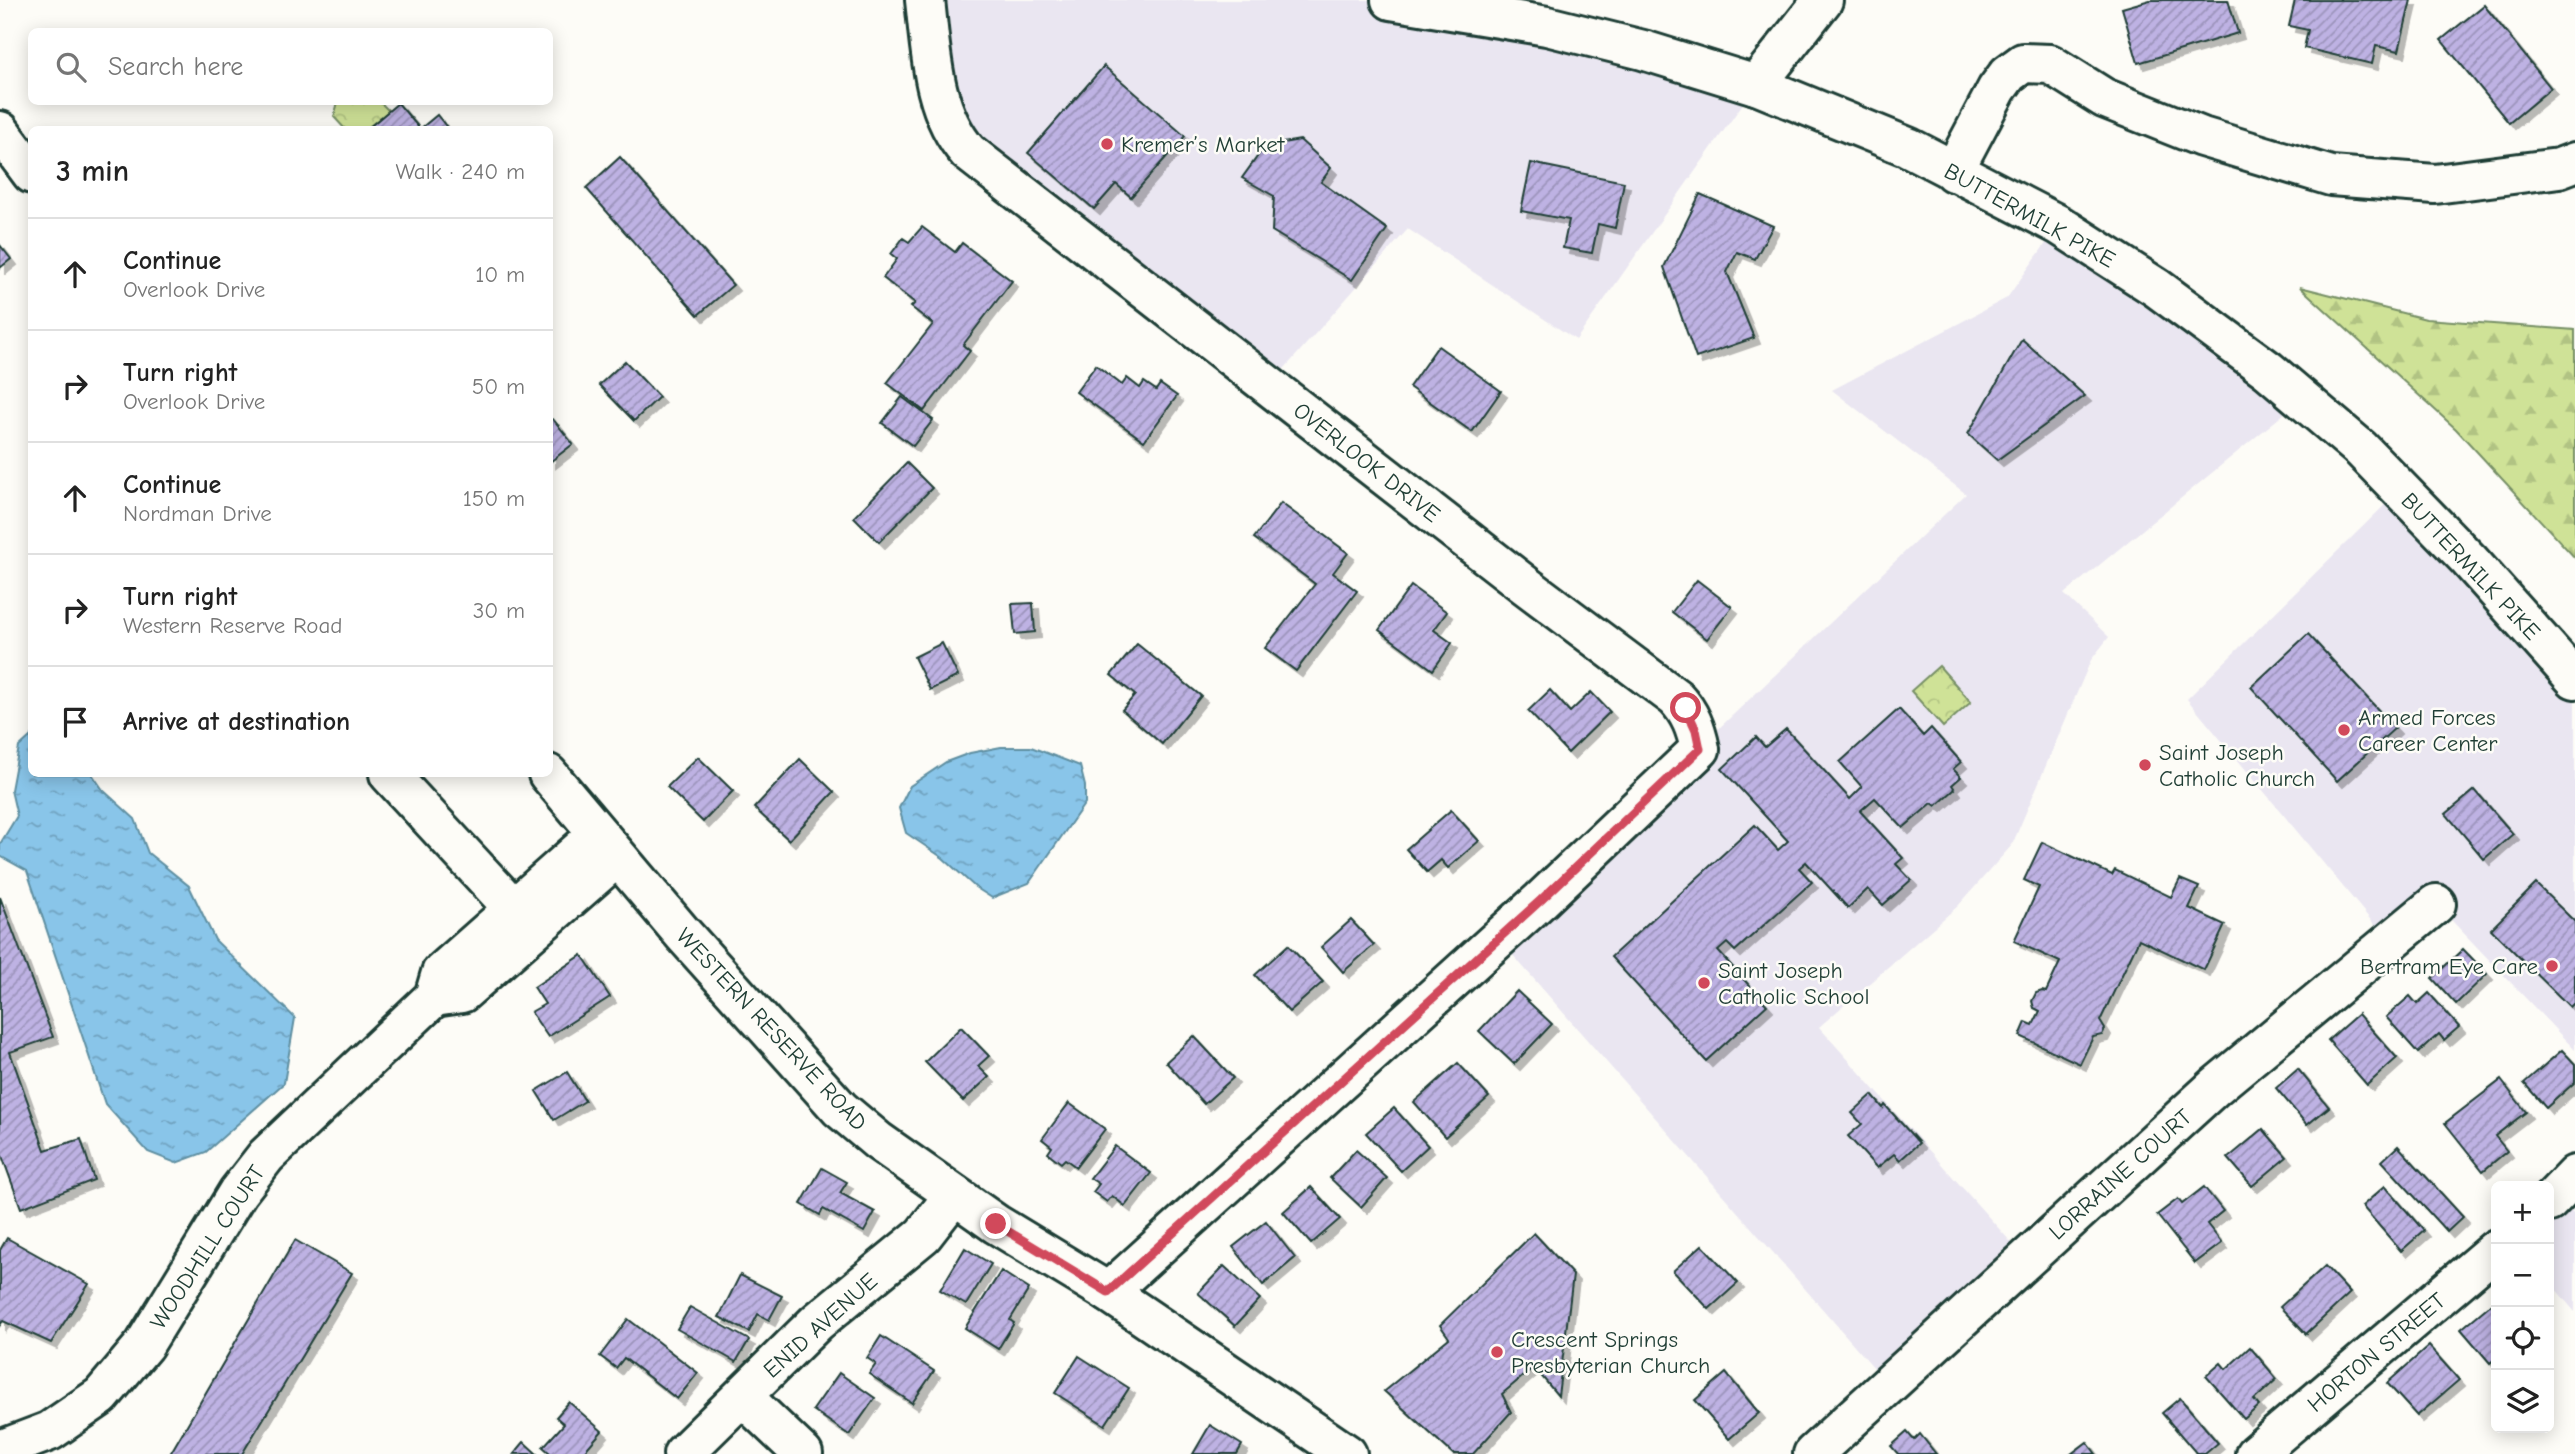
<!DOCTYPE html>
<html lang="en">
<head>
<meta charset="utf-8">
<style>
	:root { --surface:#fff; --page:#f6f6f6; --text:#222; --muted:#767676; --line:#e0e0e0 }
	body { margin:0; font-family:"Comic Neue",sans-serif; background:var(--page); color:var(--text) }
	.controls { position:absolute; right:21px; bottom:21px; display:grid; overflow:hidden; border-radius:10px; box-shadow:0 4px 18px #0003 }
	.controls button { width:63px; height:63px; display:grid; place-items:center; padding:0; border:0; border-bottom:2px solid var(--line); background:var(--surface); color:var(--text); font:35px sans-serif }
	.stop { position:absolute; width:21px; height:21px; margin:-16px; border:5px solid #d1495b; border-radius:50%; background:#fff }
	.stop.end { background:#d1495b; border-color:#fff; box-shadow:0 2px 7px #0008 }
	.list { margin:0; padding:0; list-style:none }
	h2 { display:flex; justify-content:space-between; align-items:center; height:91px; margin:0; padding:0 28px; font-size:30px }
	h2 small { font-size:23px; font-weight:400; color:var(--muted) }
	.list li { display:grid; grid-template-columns:46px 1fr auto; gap:21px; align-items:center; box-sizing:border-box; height:112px; padding:0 28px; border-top:2px solid var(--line) }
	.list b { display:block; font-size:26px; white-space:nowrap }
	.list p { margin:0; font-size:23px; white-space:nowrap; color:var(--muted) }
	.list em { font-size:23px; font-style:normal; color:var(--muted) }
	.icon { flex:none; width:38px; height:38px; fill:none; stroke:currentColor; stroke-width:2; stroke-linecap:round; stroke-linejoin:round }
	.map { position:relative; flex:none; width:2575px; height:1454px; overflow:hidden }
	.search { position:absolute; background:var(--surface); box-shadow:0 4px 18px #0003; left:28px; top:28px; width:525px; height:77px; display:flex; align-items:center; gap:18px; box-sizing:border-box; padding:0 24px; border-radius:10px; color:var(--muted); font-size:26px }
	.panel { position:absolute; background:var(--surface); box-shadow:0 4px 18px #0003; left:28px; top:126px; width:525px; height:651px; border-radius:10px }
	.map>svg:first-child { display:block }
</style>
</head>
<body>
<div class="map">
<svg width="2575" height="1454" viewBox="0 0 2575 1454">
	<defs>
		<pattern id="forest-firs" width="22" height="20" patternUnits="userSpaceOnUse" patternTransform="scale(1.75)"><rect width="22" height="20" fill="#cfe297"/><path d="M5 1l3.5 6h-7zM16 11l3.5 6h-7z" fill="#b1c383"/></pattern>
		<pattern id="park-crowns" width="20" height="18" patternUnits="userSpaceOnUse" patternTransform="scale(1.75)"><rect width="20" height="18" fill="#cfe297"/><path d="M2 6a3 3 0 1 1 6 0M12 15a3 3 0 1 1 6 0" fill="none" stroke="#b1c383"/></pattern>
		<pattern id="water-ripples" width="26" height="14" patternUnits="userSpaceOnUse" patternTransform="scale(1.75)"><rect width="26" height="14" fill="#89c5e9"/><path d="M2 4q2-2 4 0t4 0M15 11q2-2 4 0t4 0" fill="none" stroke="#6fa1be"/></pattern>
		<pattern id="building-hatch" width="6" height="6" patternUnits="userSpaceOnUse" patternTransform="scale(1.75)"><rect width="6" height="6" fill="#beb2e3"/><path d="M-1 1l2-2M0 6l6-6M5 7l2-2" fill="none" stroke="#9a92b9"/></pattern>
		<filter id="shadow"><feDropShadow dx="6" dy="6" stdDeviation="0" flood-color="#0004"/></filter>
	</defs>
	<rect width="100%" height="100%" fill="#fdfcf7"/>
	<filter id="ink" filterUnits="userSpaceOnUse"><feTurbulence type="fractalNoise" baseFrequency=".0143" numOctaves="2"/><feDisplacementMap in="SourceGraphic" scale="14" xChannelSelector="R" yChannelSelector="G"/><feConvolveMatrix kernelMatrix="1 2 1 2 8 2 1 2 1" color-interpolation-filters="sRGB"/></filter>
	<g filter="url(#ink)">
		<g fill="#eae6f1">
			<polygon points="925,0 1391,0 1756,85 1576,340 1408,229 1269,386 968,152"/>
			<polygon points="2059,225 2302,399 2064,594 2109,637 2091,660 2012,845 1958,906 1819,1027 2026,1259 1889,1385 1498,938 1966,494 1832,390 2007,298"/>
			<polygon points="2400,490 2575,679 2575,1050 2436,904 2389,942 2187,699"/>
			<polygon points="2557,1195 2575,1215 2575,1312 2549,1281 2549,1202"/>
		</g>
		<polygon fill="url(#forest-firs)" stroke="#779066" stroke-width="2" points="2300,287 2426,319 2575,330 2575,558 2456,429"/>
		<g fill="url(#park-crowns)" stroke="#779066" stroke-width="2">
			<polygon points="338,102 380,102 389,111 366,129 345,129 334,117"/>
			<polygon points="1939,666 1971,702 1943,727 1911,691"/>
		</g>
		<g fill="url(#water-ripples)" stroke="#5f8fa1" stroke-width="2">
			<polygon points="31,736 32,774 92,774 103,790 135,819 148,853 189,886 215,940 295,1018 284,1083 206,1152 176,1163 148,1152 105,1104 27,871 0,856 0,844 17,816 11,790 19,747"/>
			<polygon points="1001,747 1031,747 1080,766 1085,786 1085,803 1029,883 992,898 975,887 943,858 906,833 899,808 910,786 946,762 970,753"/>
		</g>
		<g fill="url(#building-hatch)" stroke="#1f3d34" stroke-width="2" filter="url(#shadow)">
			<polygon points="2150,0 2228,0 2238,33 2138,63 2122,8"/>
			<polygon points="2295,0 2411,0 2399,51 2376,46 2372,64 2304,48 2308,30 2289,26"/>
			<polygon points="2484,5 2551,88 2509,123 2441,40"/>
			<polygon points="1104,66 1185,136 1131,197 1116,184 1094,209 1028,153"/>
			<polygon points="398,103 420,129 437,115 449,130 366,130"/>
			<polygon points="1300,140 1331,168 1321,182 1387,229 1352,280 1272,231 1274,196 1242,178 1265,146"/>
			<polygon points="620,157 733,285 698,315 586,188"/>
			<polygon points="1531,163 1624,182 1615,228 1598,224 1592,253 1563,248 1569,220 1521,211"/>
			<polygon points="1700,194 1773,226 1755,259 1737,252 1727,272 1754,338 1696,358 1664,267"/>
			<polygon points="922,227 955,252 962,243 1012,281 963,345 970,351 924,411 887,383 933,324 911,307 915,303 883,278 897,259 891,254 903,238 909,242"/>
			<polygon points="0,245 11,259 0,268"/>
			<polygon points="2022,339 2085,396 1997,460 1968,434"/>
			<polygon points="1438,346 1501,391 1472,432 1409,387"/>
			<polygon points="625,361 659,397 634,421 599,385"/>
			<polygon points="1096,365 1122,385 1127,378 1140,388 1144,382 1156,390 1160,384 1177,396 1144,441 1076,392"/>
			<polygon points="902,397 933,420 913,446 882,423"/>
			<polygon points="553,419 573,444 550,462 550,421"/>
			<polygon points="907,463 932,488 879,542 854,517"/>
			<polygon points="1281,503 1348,553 1333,573 1357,591 1296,671 1265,648 1315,584 1254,538"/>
			<polygon points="1697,580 1732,607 1707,639 1672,612"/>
			<polygon points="1411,586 1447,612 1434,630 1452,643 1433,670 1379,630"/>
			<polygon points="1033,603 1035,632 1015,634 1012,604"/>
			<polygon points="2308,634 2395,728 2337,781 2251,687"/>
			<polygon points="942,643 958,676 930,690 914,657"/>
			<polygon points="1137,644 1201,696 1162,744 1122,710 1135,695 1111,675"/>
			<polygon points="1550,690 1570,712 1591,692 1610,712 1568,753 1528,711"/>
			<polygon points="1899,709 1923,736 1931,728 1961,762 1953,769 1961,777 1952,785 1955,789 1936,806 1932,803 1903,828 1875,798 1860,811 1903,858 1896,864 1911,880 1883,905 1868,889 1848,908 1806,862 1799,868 1812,882 1735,951 1727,943 1718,951 1767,1005 1706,1061 1611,957 1755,825 1778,850 1788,841 1722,769 1756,737 1765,747 1786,729 1850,799 1862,787 1840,762"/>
			<polygon points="698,757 733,791 703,822 667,787"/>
			<polygon points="800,759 834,792 789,840 754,808"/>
			<polygon points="2475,790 2513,834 2484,859 2446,814"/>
			<polygon points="1451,810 1479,841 1448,868 1441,860 1427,872 1406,849"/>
			<polygon points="2042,842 2112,875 2115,870 2171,897 2180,879 2199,887 2189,908 2225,925 2204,970 2139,939 2100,1021 2105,1029 2102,1035 2093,1037 2080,1064 2020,1036 2026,1022 2033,1025 2040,1011 2034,1008 2032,1001 2036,993 2042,991 2046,992 2060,962 2014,941 2039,887 2024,880"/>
			<polygon points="2536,884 2575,922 2575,1002 2570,1007 2491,929"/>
			<polygon points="0,897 53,1037 10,1052 45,1150 81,1139 94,1180 21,1208 2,1156 0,1157"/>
			<polygon points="1351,920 1374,945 1343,972 1321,947"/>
			<polygon points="1288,945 1323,982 1289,1012 1255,975"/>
			<polygon points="2463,949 2487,974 2456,1004 2432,978"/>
			<polygon points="582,955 610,997 548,1037 531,1012 545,1004 534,987"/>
			<polygon points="1517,991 1552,1024 1514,1064 1479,1031"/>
			<polygon points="2429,993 2459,1027 2444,1040 2439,1034 2418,1053 2386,1017 2410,996 2417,1004"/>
			<polygon points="2358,1014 2397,1058 2367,1085 2328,1040"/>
			<polygon points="961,1027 989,1056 978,1066 989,1077 963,1101 925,1062"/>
			<polygon points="1194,1036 1233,1078 1204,1104 1166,1062"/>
			<polygon points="2562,1050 2575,1064 2575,1082 2546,1108 2524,1083"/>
			<polygon points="1458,1063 1489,1097 1445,1137 1414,1102"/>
			<polygon points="2298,1069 2329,1107 2307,1125 2276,1088"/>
			<polygon points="567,1072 585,1101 554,1120 536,1091"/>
			<polygon points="2501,1080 2526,1112 2495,1136 2507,1151 2483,1171 2445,1123"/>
			<polygon points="1872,1095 1883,1108 1885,1105 1919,1143 1900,1160 1894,1154 1877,1168 1848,1136 1862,1124 1852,1113"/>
			<polygon points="1069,1103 1105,1129 1076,1167 1065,1159 1061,1163 1048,1153 1052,1147 1042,1139"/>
			<polygon points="1394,1108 1428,1146 1401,1171 1366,1133"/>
			<polygon points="2263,1129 2287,1157 2252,1186 2228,1158"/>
			<polygon points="1115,1146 1151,1173 1125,1206 1112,1196 1107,1202 1093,1192 1099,1184 1090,1178"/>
			<polygon points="2398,1146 2463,1217 2447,1232 2382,1161"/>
			<polygon points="1356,1150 1387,1178 1361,1207 1330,1178"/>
			<polygon points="822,1168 847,1182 840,1193 875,1212 864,1232 823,1209 820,1215 801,1204"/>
			<polygon points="2385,1186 2424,1231 2401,1251 2362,1206"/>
			<polygon points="1311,1187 1340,1219 1311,1244 1283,1212"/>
			<polygon points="2204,1187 2223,1211 2207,1224 2222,1243 2195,1263 2157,1215 2178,1199 2182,1204"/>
			<polygon points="1266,1221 1295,1258 1263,1285 1233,1247"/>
			<polygon points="1534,1233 1573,1275 1558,1396 1534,1367 1502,1394 1511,1412 1473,1454 1453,1454 1384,1391 1449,1338 1440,1325"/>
			<polygon points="7,1238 89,1284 51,1343 3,1321 0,1325 0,1250"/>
			<polygon points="295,1240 352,1273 242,1454 170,1454"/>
			<polygon points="1702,1245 1738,1283 1709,1309 1673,1271"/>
			<polygon points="965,1248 991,1264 966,1305 940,1290"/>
			<polygon points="1224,1266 1260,1299 1235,1326 1198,1293"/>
			<polygon points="2325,1266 2350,1293 2306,1334 2280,1307"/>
			<polygon points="1001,1271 1029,1289 1010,1320 1014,1323 998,1349 965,1328"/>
			<polygon points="740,1275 782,1296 769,1320 758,1314 749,1332 719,1317"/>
			<polygon points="2491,1304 2496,1311 2496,1358 2490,1363 2461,1329"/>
			<polygon points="690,1307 749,1340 736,1362 677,1329"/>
			<polygon points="628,1319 698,1373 677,1399 624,1358 616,1368 600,1356"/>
			<polygon points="881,1336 934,1371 912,1403 869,1374 876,1364 867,1358"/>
			<polygon points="2429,1346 2459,1380 2417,1416 2387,1383"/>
			<polygon points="2250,1347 2277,1379 2254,1400 2259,1406 2244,1419 2206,1376 2221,1363 2226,1369"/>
			<polygon points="1079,1356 1129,1388 1105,1425 1055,1393"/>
			<polygon points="839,1373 875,1398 849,1435 813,1410"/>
			<polygon points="1726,1373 1759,1413 1729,1439 1695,1400"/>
			<polygon points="2180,1398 2218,1443 2205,1454 2197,1454 2162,1413"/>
			<polygon points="569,1402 602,1431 582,1454 551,1454 543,1447 564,1424 556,1417"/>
			<polygon points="1210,1425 1242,1445 1237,1454 1193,1454"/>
			<polygon points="1907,1432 1914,1440 1920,1434 1936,1454 1898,1454 1891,1446"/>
			<polygon points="524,1442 537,1454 514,1454"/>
			<polygon points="2087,1442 2096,1454 2071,1454"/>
		</g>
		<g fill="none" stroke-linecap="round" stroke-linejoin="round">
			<defs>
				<g id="minor">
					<path d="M 925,0 C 931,52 932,111 968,152 L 1525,585 L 1676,698 C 1690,713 1696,729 1700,749 L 1541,900 L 1108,1292"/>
					<polyline points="1756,85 1823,0"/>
					<polyline points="0,131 32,174"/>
					<polyline points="1953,172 1997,89 2008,74 2023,63 2050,64 2104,98 2202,137 2331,176 2435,184 2559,168 2575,162"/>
					<polyline points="389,774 514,909"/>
					<polyline points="548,774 683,934 840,1109 878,1141 996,1224 1108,1292 1347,1454"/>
					<polyline points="434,997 462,993 617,857"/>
					<polyline points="2549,1202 2575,1175"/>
					<polyline points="743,1397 803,1454"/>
					<polyline points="0,1450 50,1431 101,1396 144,1345 238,1192 266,1156 434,997 441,973 598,834"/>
					<polyline points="683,1454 817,1322 923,1235 954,1195"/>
					<polyline points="1813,1454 2216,1086 2436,904"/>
					<polyline points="2255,1454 2496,1249"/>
				</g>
				<polyline id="major" points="1391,0 1547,26 1643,50 1756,85 1908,147 2059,225 2157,288 2268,370 2361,449 2469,560 2575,679"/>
			</defs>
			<use href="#minor" stroke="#1f3d34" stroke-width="44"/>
			<use href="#major" stroke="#1f3d34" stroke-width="44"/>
			<use href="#minor" stroke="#fdfcf7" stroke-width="38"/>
			<use href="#major" stroke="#fdfcf7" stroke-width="38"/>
		</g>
	</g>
	<g fill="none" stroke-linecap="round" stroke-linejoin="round" filter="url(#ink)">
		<polyline stroke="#d1495b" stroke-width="9" points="996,1224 1108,1292 1541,900 1700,749 1696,730 1686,708"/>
	</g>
	<g fill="#d1495b" stroke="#fdfcf7" stroke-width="2.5">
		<circle cx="1107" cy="144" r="7"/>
		<circle cx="2344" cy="730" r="7"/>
		<circle cx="2145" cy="765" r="7"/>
		<circle cx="2552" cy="966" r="7"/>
		<circle cx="1704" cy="983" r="7"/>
		<circle cx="1497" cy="1352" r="7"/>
	</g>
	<g text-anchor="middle" stroke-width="5" stroke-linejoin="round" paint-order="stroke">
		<g font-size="23" fill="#1f3d34" stroke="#fdfcf7" text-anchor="start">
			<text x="1121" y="152">Kremer’s Market</text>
			<text x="2358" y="725">Armed Forces<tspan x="2358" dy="26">Career Center</tspan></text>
			<text x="2159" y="760">Saint Joseph<tspan x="2159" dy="26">Catholic Church</tspan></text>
			<text x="2538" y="974" text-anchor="end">Bertram Eye Care</text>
			<text x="1718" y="978">Saint Joseph<tspan x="1718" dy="26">Catholic School</tspan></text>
			<text x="1511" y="1347">Crescent Springs<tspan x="1511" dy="26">Presbyterian Church</tspan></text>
		</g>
		<g font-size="23" fill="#1f3d34" stroke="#fdfcf7">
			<text transform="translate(2030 215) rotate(29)" y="8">BUTTERMILK PIKE</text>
			<text transform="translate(1367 462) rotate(38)" y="8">OVERLOOK DRIVE</text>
			<text transform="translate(2471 566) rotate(47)" y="8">BUTTERMILK PIKE</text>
			<text transform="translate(772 1029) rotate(47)" y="8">WESTERN RESERVE ROAD</text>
			<text transform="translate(2120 1174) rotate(-42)" y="8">LORRAINE COURT</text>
			<text transform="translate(207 1247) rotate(-57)" y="8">WOODHILL COURT</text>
			<text transform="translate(820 1325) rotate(-42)" y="8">ENID AVENUE</text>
			<text transform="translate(2376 1352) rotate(-40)" y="8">HORTON STREET</text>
		</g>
	</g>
</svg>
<div class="controls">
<button>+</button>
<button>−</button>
<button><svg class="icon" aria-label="locate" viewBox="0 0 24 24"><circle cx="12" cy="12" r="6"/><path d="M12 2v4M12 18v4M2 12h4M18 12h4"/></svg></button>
<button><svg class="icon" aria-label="layers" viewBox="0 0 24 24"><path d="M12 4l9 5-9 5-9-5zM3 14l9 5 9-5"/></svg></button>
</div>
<div class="stop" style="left:1686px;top:708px"></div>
<div class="stop end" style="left:996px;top:1224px"></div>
<div class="search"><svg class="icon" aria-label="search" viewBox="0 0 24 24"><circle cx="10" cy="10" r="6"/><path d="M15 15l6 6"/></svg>Search here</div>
<section class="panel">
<h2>3 min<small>Walk · 240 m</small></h2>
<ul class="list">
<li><svg class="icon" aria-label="ahead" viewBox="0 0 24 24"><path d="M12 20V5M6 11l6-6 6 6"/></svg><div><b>Continue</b><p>Overlook Drive</p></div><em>10 m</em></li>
<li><svg class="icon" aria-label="right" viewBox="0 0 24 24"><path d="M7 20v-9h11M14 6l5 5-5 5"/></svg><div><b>Turn right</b><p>Overlook Drive</p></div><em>50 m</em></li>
<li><svg class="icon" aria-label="ahead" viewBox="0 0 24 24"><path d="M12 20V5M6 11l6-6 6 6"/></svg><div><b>Continue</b><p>Nordman Drive</p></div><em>150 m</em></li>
<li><svg class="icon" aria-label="right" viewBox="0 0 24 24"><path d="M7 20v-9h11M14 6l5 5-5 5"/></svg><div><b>Turn right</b><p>Western Reserve Road</p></div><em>30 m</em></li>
<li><svg class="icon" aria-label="arrive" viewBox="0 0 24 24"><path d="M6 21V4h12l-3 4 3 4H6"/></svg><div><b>Arrive at destination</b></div></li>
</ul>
</section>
</div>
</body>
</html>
